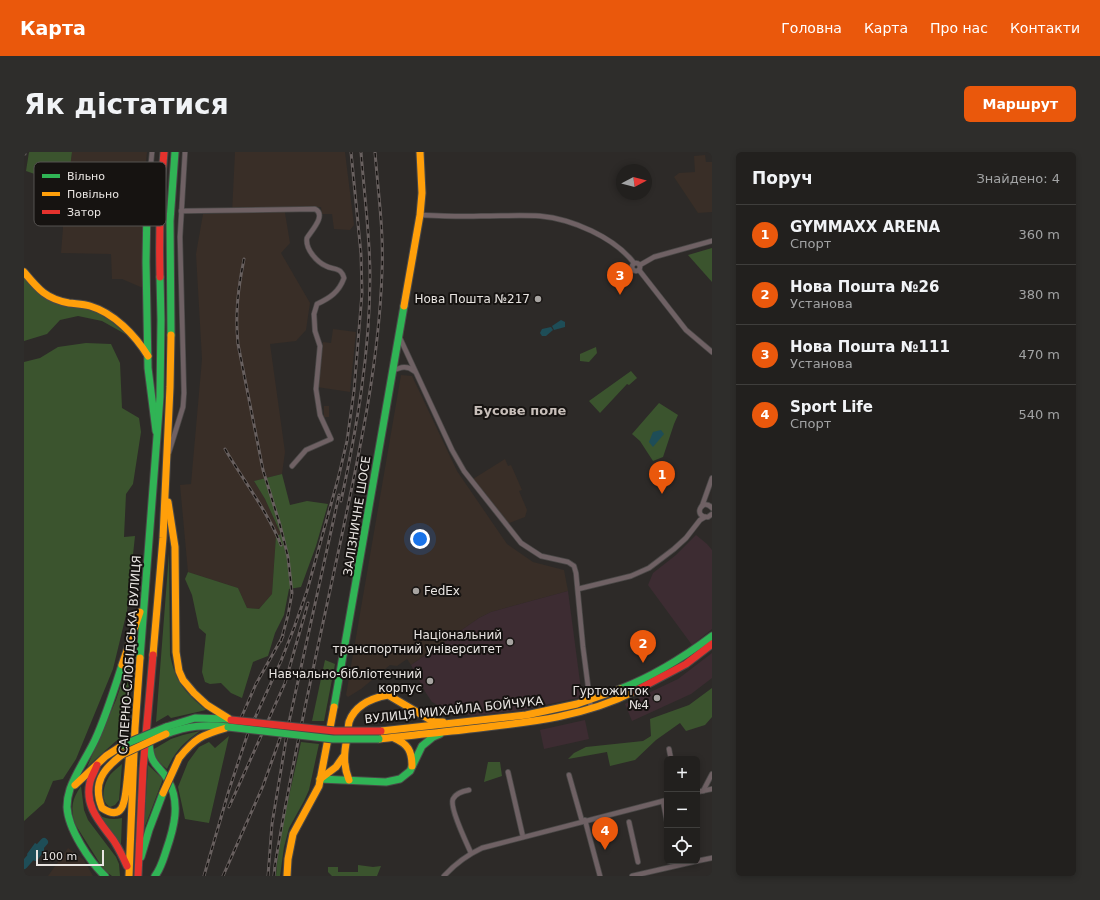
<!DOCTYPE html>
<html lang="uk">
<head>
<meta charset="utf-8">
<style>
	:root { --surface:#22201e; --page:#2e2d2b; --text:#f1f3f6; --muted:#a2a3a4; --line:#3f3e3c; --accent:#ea580c }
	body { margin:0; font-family:"DejaVu Sans",sans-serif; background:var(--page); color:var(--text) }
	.controls { position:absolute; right:12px; bottom:12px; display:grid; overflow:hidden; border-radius:6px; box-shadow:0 2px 6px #0003 }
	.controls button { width:36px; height:36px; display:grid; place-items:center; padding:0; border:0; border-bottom:1px solid var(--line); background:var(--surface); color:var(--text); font:20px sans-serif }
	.compass { position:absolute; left:592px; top:12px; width:36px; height:36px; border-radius:50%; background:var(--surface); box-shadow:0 2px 6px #0003; rotate:83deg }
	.scale { position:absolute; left:12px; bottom:10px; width:68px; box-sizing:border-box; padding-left:4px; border:2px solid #e9e5e2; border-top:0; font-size:11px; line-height:14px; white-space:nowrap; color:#e9e5e2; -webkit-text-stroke:3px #161311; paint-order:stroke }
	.you { position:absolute; left:396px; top:387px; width:14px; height:14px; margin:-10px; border:3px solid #fff; border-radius:50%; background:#1a73e8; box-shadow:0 0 0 6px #1a73e833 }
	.badge { display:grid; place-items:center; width:26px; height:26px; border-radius:50%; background:var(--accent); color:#fff; font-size:13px; font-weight:700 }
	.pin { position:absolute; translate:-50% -33px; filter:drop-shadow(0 1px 2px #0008) }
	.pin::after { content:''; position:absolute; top:21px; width:14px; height:12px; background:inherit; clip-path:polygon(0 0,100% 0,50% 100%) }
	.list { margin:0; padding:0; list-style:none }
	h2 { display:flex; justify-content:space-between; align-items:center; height:52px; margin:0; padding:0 16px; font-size:17px }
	h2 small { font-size:13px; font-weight:400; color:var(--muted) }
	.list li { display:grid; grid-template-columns:26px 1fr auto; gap:12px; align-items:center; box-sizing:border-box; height:60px; padding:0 16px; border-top:1px solid var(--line) }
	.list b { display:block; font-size:15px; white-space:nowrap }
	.list p { margin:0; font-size:13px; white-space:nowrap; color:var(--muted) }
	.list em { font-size:13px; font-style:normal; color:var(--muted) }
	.icon { flex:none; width:22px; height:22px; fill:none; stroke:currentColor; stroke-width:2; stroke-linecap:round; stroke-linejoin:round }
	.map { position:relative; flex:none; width:688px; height:724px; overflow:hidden; border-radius:6px }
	header { display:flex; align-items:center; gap:24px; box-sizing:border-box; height:56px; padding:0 20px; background:var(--accent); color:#fff }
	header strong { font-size:19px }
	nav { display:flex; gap:22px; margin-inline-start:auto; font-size:14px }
	.intro { display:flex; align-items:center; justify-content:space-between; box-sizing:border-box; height:96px; padding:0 24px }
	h1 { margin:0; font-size:28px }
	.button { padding:10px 18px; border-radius:6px; background:var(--accent); color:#fff; font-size:14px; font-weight:700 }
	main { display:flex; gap:24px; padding:0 24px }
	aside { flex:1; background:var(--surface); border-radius:6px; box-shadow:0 2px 6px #0003 }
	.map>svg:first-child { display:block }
</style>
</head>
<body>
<header>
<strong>Карта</strong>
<nav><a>Головна</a><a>Карта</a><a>Про нас</a><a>Контакти</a></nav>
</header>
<div class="intro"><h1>Як дістатися</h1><a class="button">Маршрут</a></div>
<main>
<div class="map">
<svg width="688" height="724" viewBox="0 0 688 724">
	<rect width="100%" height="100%" fill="#2d2a28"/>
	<g fill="#392e27">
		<polygon points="48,0 123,0 121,20 119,79 119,136 98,127 88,127 87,102 37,101 39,76 36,52 42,46"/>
		<polygon points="211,0 321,0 330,73 326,78 310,77 308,62 298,62 297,55 260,55 266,91 257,101 286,151 282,178 272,189 246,192 261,300 258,322 230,329 241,347 257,382 252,385 248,442 235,457 223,456 214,436 164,420 156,333 167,332 178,207 172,102 179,62 208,61"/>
		<polygon points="681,3 682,10 688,10 688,60 674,61 650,25 655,21 671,20 670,4"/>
		<polygon points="309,177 332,180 326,240 293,235 299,190 307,191"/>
		<polygon points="377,223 388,224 433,319 483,392 509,410 540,418 544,439 467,460 455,466 387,513 383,507 373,514 366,513 337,537 324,545 322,543"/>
		<rect x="300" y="254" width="5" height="11"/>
		<polygon points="481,307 484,314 487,313 498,338 495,339 503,358 501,365 483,372 449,327"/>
		<polygon points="44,696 60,708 69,724 24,724"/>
	</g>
	<g fill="#3d2c32">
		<polygon points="672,383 683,392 688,398 688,477 668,493 624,433 629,421 652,403"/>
		<polygon points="544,439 558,545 498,558 448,564 423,558 408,550 402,541 387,513 455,466 467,460"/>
		<polygon points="688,501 688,526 667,542 608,569 601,552 654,527"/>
		<polygon points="561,568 565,587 520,597 516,578"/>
	</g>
	<g fill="#3b542e">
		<polygon points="5,0 48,0 42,46 36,52 27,49 28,28 2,19"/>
		<polygon points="688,96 688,130 664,103"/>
		<polygon points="0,124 25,148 69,158 87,169 103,183 78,169 54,164 36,168 23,182 0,189"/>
		<polygon points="62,191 87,192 96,211 98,256 115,266 117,280 109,332 102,342 100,385 111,384 103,459 89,517 52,607 39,627 29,629 20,651 0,669 0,210 16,206 34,195"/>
		<polygon points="572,195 573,201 565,210 556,209 556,202"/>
		<polygon points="607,219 613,226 605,233 603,232 576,261 565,249"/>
		<polygon points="635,251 654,263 650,272 639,305 629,309 616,289 608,282"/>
		<polygon points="258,322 266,353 283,349 304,352 292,394 277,435 265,437 260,463 251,481 244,504 229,510 218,546 207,541 197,531 186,532 181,530 178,520 182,482 175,476 168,443 161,427 164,420 214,436 223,456 235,457 248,442 252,384 257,382 241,347 230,329"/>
		<path d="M 145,401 L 146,503 C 152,531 161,540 182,558 L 147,566 L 144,563 L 132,570 Z"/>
		<polygon points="108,500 100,583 92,589 63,615 92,548"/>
		<polygon points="301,508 311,512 300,569 288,569"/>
		<polygon points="688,536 688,565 681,573 662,579 656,571 632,588 611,608 586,614 583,600 544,607 550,601 562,595 619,589 627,584 626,567 665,553"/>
		<path d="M 176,579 C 159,591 152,598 143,617 C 137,612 130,606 130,597 L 147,587 L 159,583 Z"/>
		<polygon points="205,584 185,671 161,667 154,635 164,610 175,595 185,590 191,596"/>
		<path d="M 277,590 L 295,592 L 285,638 L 280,649 L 265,676 L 260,695 L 256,724 L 252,724 C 255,679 268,634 277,590 Z"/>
		<polygon points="464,610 476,610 478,624 460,630"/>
		<path d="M 98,612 L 95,648 L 91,653 L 86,655 C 75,648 80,632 86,623 C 89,619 94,616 98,612 Z"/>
		<polygon points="124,613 139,627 120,677"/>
		<path d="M 57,634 L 60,658 L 64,668 L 92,705 L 95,712 L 96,724 L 88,724 L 80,718 L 51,672 C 46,656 48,647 57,634 Z"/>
		<path d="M 74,663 C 82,667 89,668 98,666 L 97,692 Z"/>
		<polygon points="334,713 349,715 357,714 353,724 308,724 304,720 304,715 314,715 314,720 334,720"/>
	</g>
	<g fill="#1e4d57">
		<polygon points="537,168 541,170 541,175 530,178 528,174"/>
		<polygon points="527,175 529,178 522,184 518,184 516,181 518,177"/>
		<polygon points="637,278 640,282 629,295 625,290 629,280"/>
		<path d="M 11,691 L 20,696 L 20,699 L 13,709 C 8,709 5,707 3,702 Z"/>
	</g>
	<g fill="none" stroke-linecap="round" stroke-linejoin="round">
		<polyline stroke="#1e4d57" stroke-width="8" points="0,713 20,690"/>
		<defs>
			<g id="street">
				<polyline points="0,1 0,0"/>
				<polyline points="123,52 128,0"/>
				<path d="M 157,59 L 291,57 C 303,63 287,79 283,86 C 281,97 293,110 302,114 C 307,117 314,116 317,120 C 319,122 319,123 320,126 C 315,140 306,146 293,152 L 290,162 L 291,179 L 296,194 L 292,237 L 296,263 L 307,287 L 282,298 L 268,314"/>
				<path d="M 396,63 C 416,64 437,65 457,64 C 477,64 496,63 516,64 C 548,67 590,85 610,111"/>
				<circle cx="612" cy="115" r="4"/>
				<polyline points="616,113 630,105 688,89"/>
				<polyline points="615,118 662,178 688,200"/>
				<polyline points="375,184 428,298 440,319 497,391 517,404 544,410 550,414 552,421 559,495 567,557"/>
				<path d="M 368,219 C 377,215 383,213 390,219"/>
				<polyline points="145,300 159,255 160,241 156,85 161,0"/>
				<polyline points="678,354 688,326"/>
				<path d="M 688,356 C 678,344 668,366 684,365 L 688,362"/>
				<polyline points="554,437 607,424 625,416 650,397 662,386 676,368 681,365"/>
				<polyline points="645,597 647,607"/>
				<polyline points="484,620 499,685"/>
				<polyline points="545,623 558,669"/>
				<path d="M 445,638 C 439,639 432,641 429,647 C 425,655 443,692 447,701"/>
				<polyline points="679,639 688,622"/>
				<polyline points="673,640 688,637"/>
				<polyline points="639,649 643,670"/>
				<polyline points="561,668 576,724"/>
				<polyline points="605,670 614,710"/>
				<polyline points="673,709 688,706"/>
				<path d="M 420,724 C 431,712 443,703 458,696 L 643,648"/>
				<polyline points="608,724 673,709"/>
			</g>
			<g id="fast">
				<polyline points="123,54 122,110 124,216 132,279"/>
				<polyline points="147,183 146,69 151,0"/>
				<polyline points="116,506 136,245 137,168 136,125"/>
				<path d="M 596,537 C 630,524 660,505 688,484"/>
				<polyline points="310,555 380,154"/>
				<polyline points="142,575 171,566 203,567"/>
				<path d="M 142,582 C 164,574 180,572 204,575"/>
				<path d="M 125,591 C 127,615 134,611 144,628 C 157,651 150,676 142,699 C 139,708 137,716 131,724"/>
				<polyline points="296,627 362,630 376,627 386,619 398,594 409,585 416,582"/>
				<polyline points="117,705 125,678 139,641"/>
				<path d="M 81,724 C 66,710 44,677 43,655 C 43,649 44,643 46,637 C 52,620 63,605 71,588 C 82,564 90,538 98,513"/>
			</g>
			<g id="slow">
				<polyline points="123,54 136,33"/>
				<path d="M 0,120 C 14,137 22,147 45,151 C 52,152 59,152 66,154 C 90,161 111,183 124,204"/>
				<polyline points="380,154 396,63 398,41 396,0"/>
				<polyline points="144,350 151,395 152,500 155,519 159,528 170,541 183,553 207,568"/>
				<polyline points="129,503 139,386 146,235 147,183"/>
				<polyline points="98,513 116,460"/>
				<polyline points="357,579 502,563 553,552 596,537"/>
				<path d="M 370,586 C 384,592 388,599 388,614"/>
				<path d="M 355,587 C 388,583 422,580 455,576 C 509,570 562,564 611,539"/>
				<path d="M 99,602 C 79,617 68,631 78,656 C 101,671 101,646 103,630 C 104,620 105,609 106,599"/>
				<path d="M 155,606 C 171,586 178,583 202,576"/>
				<polyline points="296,627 312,615 319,605"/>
				<path d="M 325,628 C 319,613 320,601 323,586 C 324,581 324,575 325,570 C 331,553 348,546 364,543 L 410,570 L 419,570"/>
				<polyline points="51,633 82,604 99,593"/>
				<polyline points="105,724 111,576 116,506"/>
				<polyline points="263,724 264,707 269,682 295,634 310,555"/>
			</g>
			<g id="jam">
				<path d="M 136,125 C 135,83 136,42 140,0"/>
				<polyline points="611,539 662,512 688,492"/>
				<path d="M 73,613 C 71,619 67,625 66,630 C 60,655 77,671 90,689 C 95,697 99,705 103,714"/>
				<polyline points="114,724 119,617 129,503"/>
			</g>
		</defs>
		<use href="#street" stroke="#4a4847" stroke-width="6"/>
		<use href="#fast" stroke="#4a4847" stroke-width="9"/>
		<use href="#slow" stroke="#4a4847" stroke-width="9"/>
		<use href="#jam" stroke="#4a4847" stroke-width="9"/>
		<use href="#street" stroke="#6f6164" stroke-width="4.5"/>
		<use href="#fast" stroke="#30b455" stroke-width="7"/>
		<use href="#slow" stroke="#ff9f0a" stroke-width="7"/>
		<use href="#jam" stroke="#e5322d" stroke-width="7"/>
		<defs>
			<g id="rail">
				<path d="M 220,107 C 214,137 211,162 214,192 L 239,318 L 256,373 L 264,405 L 268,441 L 264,463 L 257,489"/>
				<path d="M 201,297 C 219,328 244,360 257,393"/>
				<path d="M 317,349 C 333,275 346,200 346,124 C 346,83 340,41 337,0"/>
				<polyline points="217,566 232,532 259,484"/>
				<polyline points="205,655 261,531 284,451"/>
				<polyline points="180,724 205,638 224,581 257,509 270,476 283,439 314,327 323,289 330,239 338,141 337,102 327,0"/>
				<polyline points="199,724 239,634 260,575"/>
				<polyline points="244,724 248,672 265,570 315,343"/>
				<path d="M 250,724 L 251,713 C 269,606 293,499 316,392 C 335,302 355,212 358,120 C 360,80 354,40 351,0"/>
			</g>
		</defs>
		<use href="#rail" stroke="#68605f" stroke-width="3"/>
		<use href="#rail" stroke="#161311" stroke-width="1.5" stroke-dasharray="4.5" stroke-linecap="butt"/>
		<defs>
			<g id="fast-bridge">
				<polyline points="204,575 309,587 355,587"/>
				<polyline points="99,593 142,575"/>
			</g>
			<g id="slow-bridge">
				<polyline points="99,602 142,582"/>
				<polyline points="139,641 155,606"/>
			</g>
			<polyline id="jam-bridge" points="207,568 311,579 357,579"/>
		</defs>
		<use href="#fast-bridge" stroke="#4a4847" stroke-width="9" stroke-linecap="butt"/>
		<use href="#slow-bridge" stroke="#4a4847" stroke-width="9" stroke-linecap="butt"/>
		<use href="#jam-bridge" stroke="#4a4847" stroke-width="9" stroke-linecap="butt"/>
		<use href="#fast-bridge" stroke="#30b455" stroke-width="7"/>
		<use href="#slow-bridge" stroke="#ff9f0a" stroke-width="7"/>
		<use href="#jam-bridge" stroke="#e5322d" stroke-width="7"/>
	</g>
	<g fill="#a7a4a1" stroke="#161311" stroke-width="1.5">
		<circle cx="514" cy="147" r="4"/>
		<circle cx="392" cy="439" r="4"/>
		<circle cx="486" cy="490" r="4"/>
		<circle cx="406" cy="529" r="4"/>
		<circle cx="633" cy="546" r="4"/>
	</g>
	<g text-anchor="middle" stroke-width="4" stroke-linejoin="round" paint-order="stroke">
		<g font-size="12" fill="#e9e5e2" stroke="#161311" text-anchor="end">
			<text x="506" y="151">Нова Пошта №217</text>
			<text x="400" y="443" text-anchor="start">FedEx</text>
			<text x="478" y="487">Національний<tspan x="478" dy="14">транспортний університет</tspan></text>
			<text x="398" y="526">Навчально-бібліотечний<tspan x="398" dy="14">корпус</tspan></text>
			<text x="625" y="543">Гуртожиток<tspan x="625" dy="14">№4</tspan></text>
		</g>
		<g font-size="12" fill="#e9e5e2" stroke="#161311">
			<text transform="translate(333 364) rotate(-81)" y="4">ЗАЛІЗНИЧНЕ ШОСЕ</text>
			<text transform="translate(106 503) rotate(-86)" y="4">САПЕРНО-СЛОБІДСЬКА ВУЛИЦЯ</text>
			<text transform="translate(430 558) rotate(-6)" y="4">ВУЛИЦЯ МИХАЙЛА БОЙЧУКА</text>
		</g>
		<g font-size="13" font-weight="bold" fill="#c8bfba" stroke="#161311">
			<text x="496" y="263">Бусове поле</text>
		</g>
	</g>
	<rect x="10" y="10" width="132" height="64" rx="6" fill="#161311" stroke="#555250" stroke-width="1"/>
	<rect x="18" y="22" width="18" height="4" fill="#30b455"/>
	<rect x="18" y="40" width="18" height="4" fill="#ff9f0a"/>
	<rect x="18" y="58" width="18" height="4" fill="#e5322d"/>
	<g font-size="11" fill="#e9e5e2">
		<text x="43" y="28">Вільно</text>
		<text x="43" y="46">Повільно</text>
		<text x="43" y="64">Затор</text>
	</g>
</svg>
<div class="controls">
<button>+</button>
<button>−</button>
<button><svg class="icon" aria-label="locate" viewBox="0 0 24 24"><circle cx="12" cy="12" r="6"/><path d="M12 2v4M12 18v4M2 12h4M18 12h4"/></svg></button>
</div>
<svg class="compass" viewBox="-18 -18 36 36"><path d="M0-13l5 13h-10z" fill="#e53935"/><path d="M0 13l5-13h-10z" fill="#a2a3a4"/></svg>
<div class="scale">100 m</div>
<div class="you"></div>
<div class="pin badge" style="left:638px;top:342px">1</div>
<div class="pin badge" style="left:619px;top:511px">2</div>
<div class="pin badge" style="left:596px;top:143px">3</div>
<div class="pin badge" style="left:581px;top:698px">4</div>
</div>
<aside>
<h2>Поруч<small>Знайдено: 4</small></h2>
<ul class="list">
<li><span class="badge">1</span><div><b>GYMMAXX ARENA</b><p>Спорт</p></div><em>360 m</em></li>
<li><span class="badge">2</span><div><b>Нова Пошта №26</b><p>Установа</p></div><em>380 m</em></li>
<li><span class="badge">3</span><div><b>Нова Пошта №111</b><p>Установа</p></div><em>470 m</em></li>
<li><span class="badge">4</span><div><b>Sport Life</b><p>Спорт</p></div><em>540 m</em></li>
</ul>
</aside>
</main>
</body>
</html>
